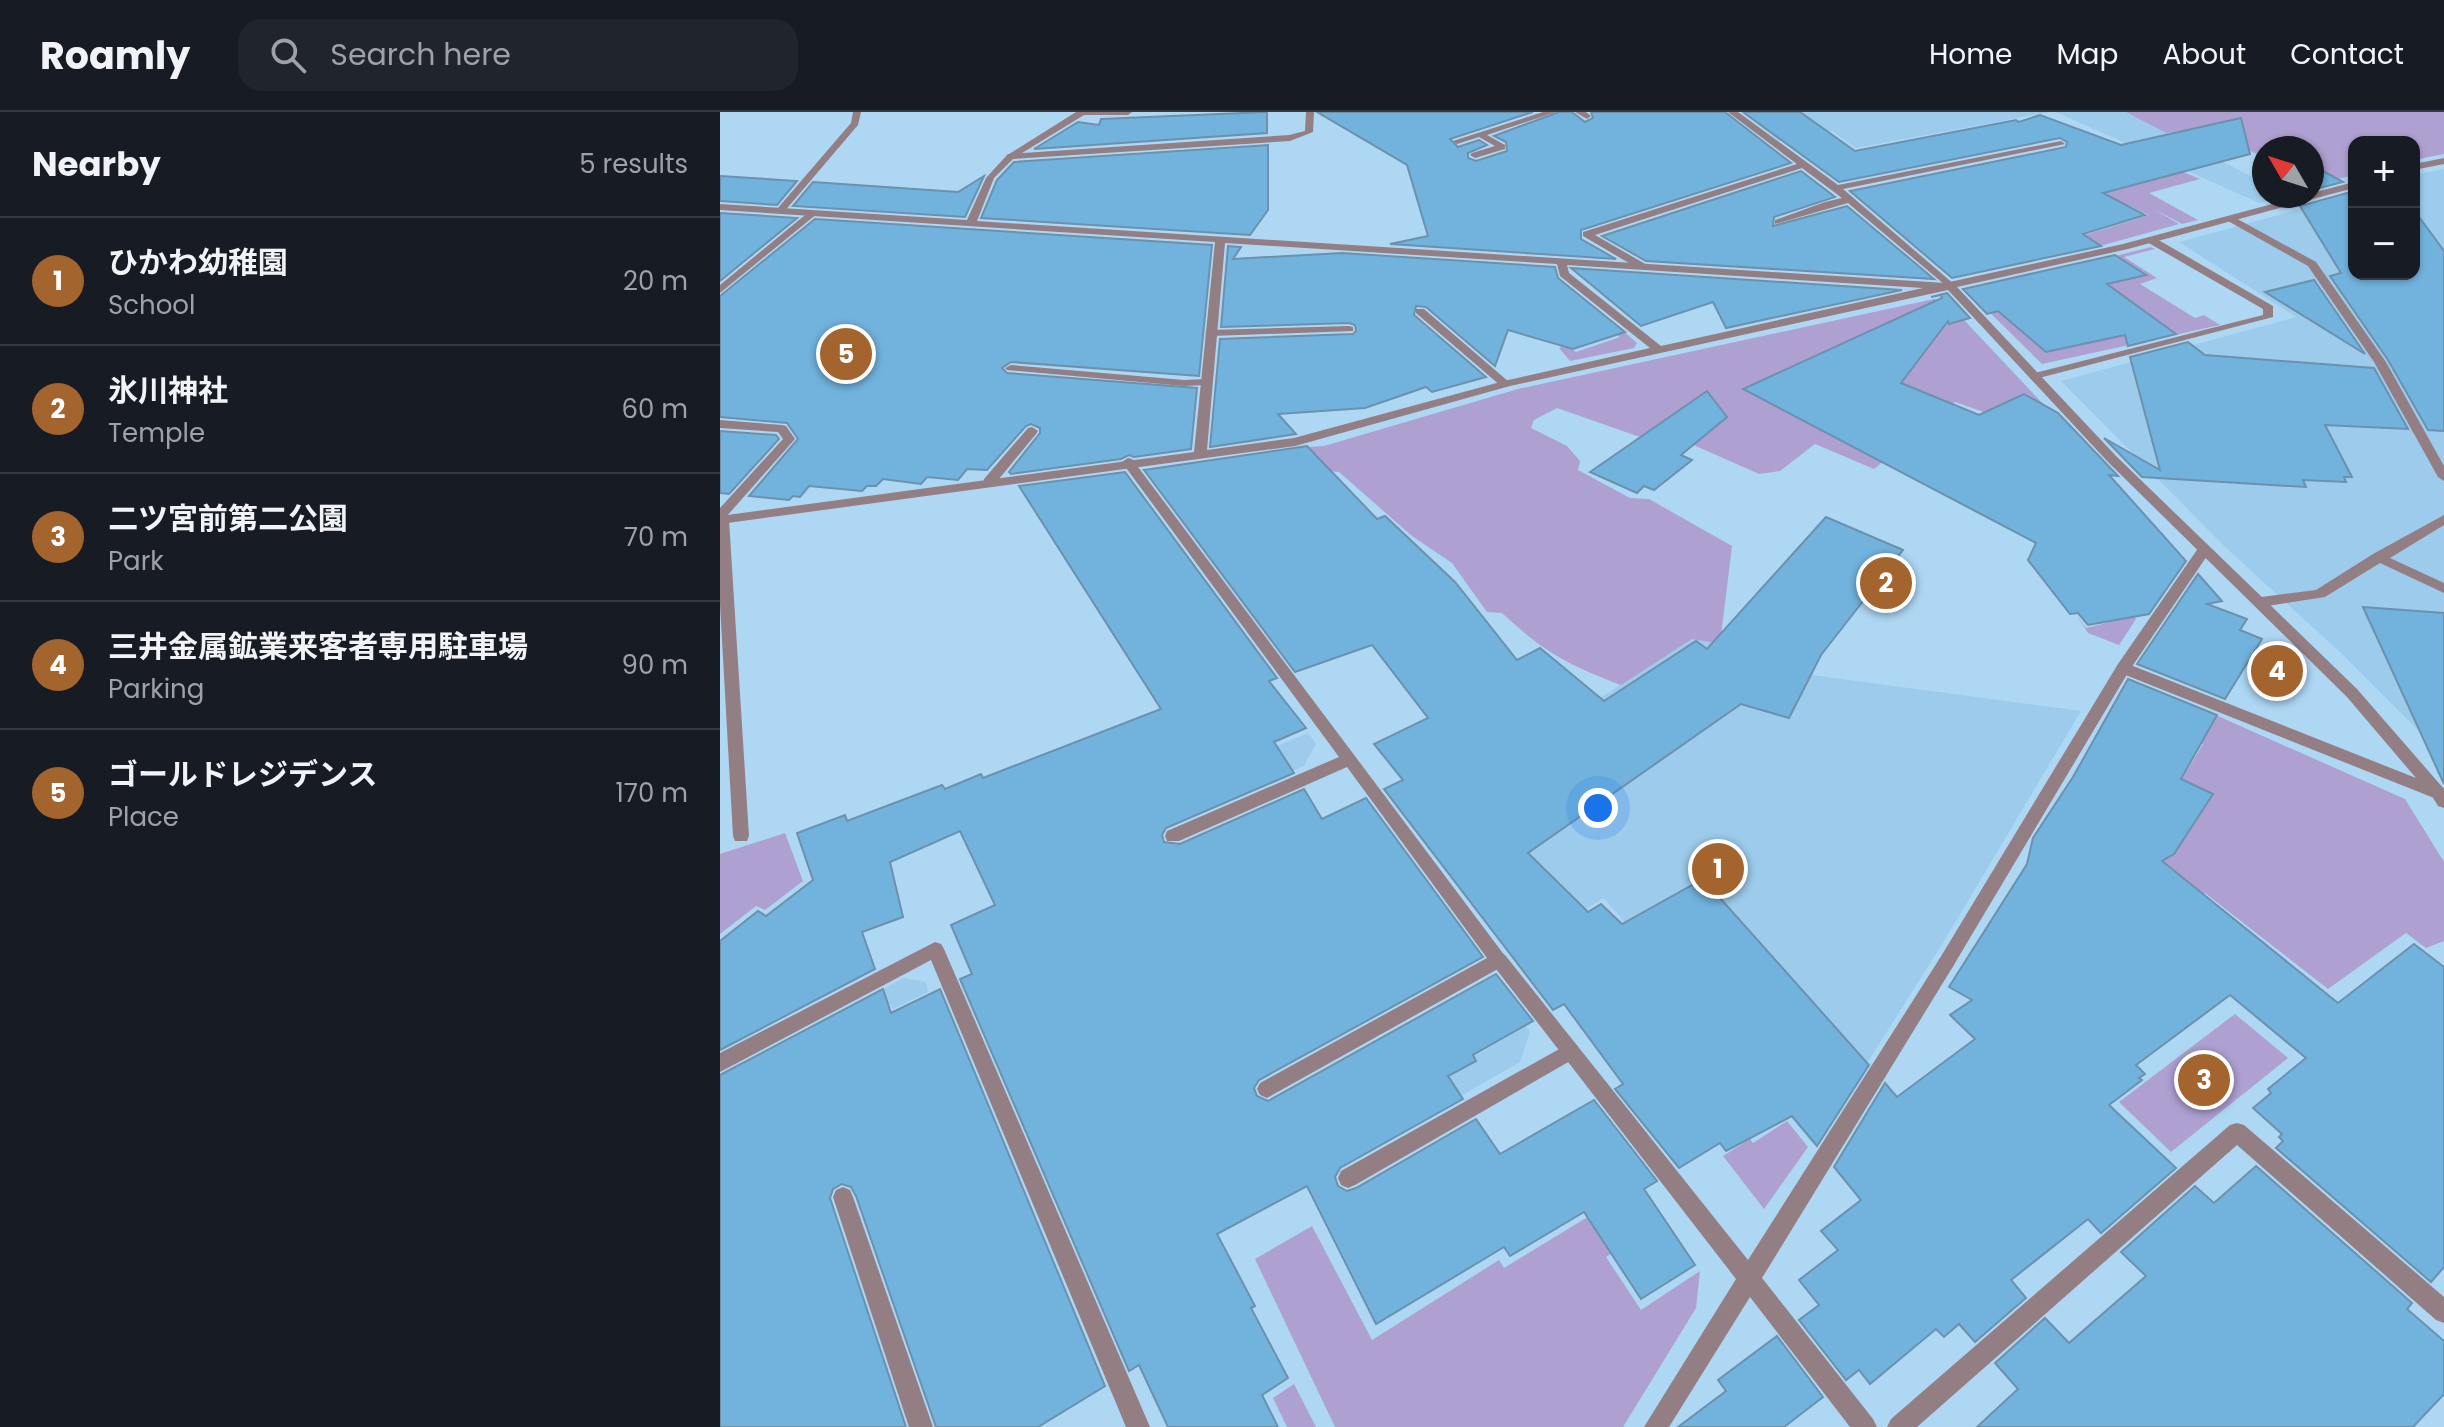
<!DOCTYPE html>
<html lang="en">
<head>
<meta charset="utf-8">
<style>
	:root { --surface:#171b24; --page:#20242c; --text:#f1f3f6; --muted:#9ea1a6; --line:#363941; --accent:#a4642d }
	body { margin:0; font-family:Poppins,"Noto Sans JP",sans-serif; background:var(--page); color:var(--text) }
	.controls { position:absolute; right:24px; top:24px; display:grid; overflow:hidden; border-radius:16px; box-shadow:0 2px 6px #0004 }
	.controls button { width:72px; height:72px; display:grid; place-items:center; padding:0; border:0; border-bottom:2px solid var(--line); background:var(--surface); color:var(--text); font:40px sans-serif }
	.compass { position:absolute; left:1532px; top:24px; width:72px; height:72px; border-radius:50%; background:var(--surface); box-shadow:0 2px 6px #0004; rotate:309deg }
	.you { position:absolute; left:878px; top:696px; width:28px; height:28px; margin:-20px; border:6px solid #fff; border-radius:50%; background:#1a73e8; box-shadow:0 0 0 12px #1a73e833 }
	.badge { display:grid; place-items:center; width:52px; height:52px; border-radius:50%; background:var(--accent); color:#fff; font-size:26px; font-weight:700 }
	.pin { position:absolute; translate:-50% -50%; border:4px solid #fff; box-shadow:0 2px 8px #0006 }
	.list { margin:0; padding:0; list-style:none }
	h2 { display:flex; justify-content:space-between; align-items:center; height:104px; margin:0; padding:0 32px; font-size:34px }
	h2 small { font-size:26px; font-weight:400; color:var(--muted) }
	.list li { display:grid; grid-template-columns:52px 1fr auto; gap:24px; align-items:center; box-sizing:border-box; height:128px; padding:0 32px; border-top:2px solid var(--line) }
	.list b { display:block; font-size:30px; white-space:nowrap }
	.list p { margin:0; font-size:26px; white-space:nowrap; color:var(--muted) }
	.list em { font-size:26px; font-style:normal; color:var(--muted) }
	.icon { flex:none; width:44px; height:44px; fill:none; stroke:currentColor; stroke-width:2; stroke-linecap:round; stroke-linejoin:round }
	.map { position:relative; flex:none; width:1724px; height:1315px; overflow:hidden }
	header { display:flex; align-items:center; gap:48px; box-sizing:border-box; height:112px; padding:0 40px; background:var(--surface); border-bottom:2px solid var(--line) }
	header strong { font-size:38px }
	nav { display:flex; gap:44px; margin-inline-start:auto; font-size:28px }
	.search { width:560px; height:72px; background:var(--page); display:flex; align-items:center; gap:20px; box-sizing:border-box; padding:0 28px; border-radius:24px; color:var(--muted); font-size:30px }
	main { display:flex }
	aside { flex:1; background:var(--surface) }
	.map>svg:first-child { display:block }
</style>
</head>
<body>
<header>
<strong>Roamly</strong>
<div class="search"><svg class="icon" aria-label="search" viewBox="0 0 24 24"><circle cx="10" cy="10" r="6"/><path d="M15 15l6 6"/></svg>Search here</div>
<nav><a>Home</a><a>Map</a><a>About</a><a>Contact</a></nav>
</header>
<main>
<aside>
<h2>Nearby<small>5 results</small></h2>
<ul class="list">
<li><span class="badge">1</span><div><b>ひかわ幼稚園</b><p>School</p></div><em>20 m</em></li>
<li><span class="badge">2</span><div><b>氷川神社</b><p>Temple</p></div><em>60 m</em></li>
<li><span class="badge">3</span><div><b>二ツ宮前第二公園</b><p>Park</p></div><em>70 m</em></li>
<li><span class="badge">4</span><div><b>三井金属鉱業来客者専用駐車場</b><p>Parking</p></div><em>90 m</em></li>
<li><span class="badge">5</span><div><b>ゴールドレジデンス</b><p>Place</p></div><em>170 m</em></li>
</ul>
</aside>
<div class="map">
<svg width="1724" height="1315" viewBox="0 0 1724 1315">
	<rect width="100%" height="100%" fill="#aed7f4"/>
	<g fill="#9ccbeb">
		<polygon points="1022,0 1330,0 1136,36 1112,19 1059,29"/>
		<polygon points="1336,0 1406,0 1544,71 1544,84 1568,84 1539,91"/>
		<polygon points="1724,57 1724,650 1711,631 1623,543 1504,434 1341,269 1576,205 1459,130 1599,92 1634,162 1694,162 1694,63"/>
		<polygon points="972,527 1062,544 1061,559 1361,599 1224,829 1095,1034 884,786 798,839 688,709"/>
		<polygon points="588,621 596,632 584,654 535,675 519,650"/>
		<polygon points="183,866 206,870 208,880 173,897 170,892 141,905 101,914"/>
		<polygon points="775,872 810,920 800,950 709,1002 696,984 757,948 755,944 789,924 759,881"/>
	</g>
	<g fill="#afa0d2">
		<polygon points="1406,0 1724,0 1724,42 1694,48 1694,30 1634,30 1634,63 1594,73 1592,57 1598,55 1592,51 1592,36 1544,36 1544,40 1537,42 1502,26 1464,19 1446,21"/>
		<polygon points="1461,59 1480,67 1429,81 1478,108 1462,112 1432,96 1459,112 1380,134 1362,124 1429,103 1395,87 1367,94 1379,81"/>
		<polygon points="1431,135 1435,137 1404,145 1437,166 1420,172 1475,206 1484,203 1500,213 1322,252 1256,187 1260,178"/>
		<path d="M 1214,187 L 1228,191 L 1325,294 L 1278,305 L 1235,290 L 1154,357 L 1095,332 L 1060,359 L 1039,362 L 969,331 L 917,324 L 837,296 L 814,308 L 811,316 L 847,334 L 860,349 L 858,358 L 910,386 L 929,387 L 1012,434 L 1000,532 L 972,527 L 901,573 C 847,552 825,541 782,501 L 767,500 L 732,451 L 692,424 L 619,360 L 566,354 L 575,336 L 604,334 L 798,277 Z"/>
		<polygon points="881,200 917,231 914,236 850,249 839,236 847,233 856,240 900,225 873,202"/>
		<polygon points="1357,504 1366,516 1414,504 1416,507 1399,533 1368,521"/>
		<polygon points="1406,581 1482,597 1685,687 1724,750 1724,829 1706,836 1686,821 1608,877 1485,781 1431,816 1418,741 1483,632 1419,607"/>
		<polygon points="65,721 83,769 45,798 36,794 0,822 0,742"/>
		<polygon points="1515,902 1568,946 1451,1040 1399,990"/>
		<polygon points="1067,1009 1088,1035 1044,1097 1003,1044 1030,1027 1033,1031"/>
		<polygon points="912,1078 937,1113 886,1145 921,1198 980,1159 976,1196 903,1315 615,1315 535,1147 592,1114 652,1228 779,1148 784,1156"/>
		<polygon points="574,1272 596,1315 567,1315 553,1286"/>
	</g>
	<g fill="#72b3de" stroke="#6b91ac" stroke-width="2">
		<polygon points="547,0 547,21 314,37 358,10 379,13 381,7"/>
		<polygon points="597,0 813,0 730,27 738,35 759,28 767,33 748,41 748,46 756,49 787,39 786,30 774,24 839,0 852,0 865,10 873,6 871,0 1005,0 1071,51 861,118 861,127 896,147 670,132 708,124 687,53"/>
		<polygon points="1023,0 1080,0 1135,39 1296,8 1299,10 1320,3 1401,33 1521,6 1530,42 1383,81 1425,103 1363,122 1381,134 1232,166 1130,79 1346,35 1347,30 1340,26 1119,70"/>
		<polygon points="548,33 548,98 530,123 261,106 277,68 294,50"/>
		<polygon points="1592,53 1623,70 1592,78"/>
		<polygon points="1081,59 1115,85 1054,105 1053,114 1127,94 1214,167 926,149 882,124"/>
		<polygon points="0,64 77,69 57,93 0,89"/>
		<polygon points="264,64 245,105 73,94 93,70 238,80"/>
		<polygon points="1634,79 1634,162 1694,162 1694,105 1699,105 1724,139 1724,319 1708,318 1668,248 1610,164 1621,161 1580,94"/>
		<polygon points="0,101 77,106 0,169"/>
		<polygon points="95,107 492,133 479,264 291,250 282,256 287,261 477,276 471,337 414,345 409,343 401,347 291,362 289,360 320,321 320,316 311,312 306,314 267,358 247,357 238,368 207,365 201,372 163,367 156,374 147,374 142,379 89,374 80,385 73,384 69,388 29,384 78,327 67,311 0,305 0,184"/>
		<polygon points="508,134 521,135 513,147 622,141 835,155 838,166 905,220 853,237 788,218 775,254 706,195 696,194 694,203 766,265 712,280 706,275 645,296 558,302 576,322 490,335 500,227 633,222 636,219 635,213 629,211 501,215"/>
		<polygon points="1395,143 1426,163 1387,172 1456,222 1408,234 1405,223 1326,240 1278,199 1267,202 1243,177"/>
		<polygon points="851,156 1182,178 1006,216 993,190 921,214"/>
		<polygon points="1594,168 1645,242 1545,180"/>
		<polygon points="1227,181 1250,206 1229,212 1228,209 1181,271 1259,303 1304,282 1338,301 1398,364 1389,363 1466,449 1429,502 1368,513 1358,501 1350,502 1308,448 1316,431 1023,277 1222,186 1221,183 1211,185"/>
		<polygon points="1468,230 1485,243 1654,256 1688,317 1605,313 1632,365 1624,365 1626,370 1583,368 1586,375 1422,365 1384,326 1440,358 1410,245"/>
		<polygon points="987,279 1007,305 961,343 972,348 934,378 924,374 917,381 870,360"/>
		<polygon points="0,319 56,323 59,327 9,382 0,381"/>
		<polygon points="587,334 657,407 665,404 735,470 797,548 820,536 884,589 976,529 987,537 1106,405 1183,438 1101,543 1069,606 1021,592 808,741 868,800 881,792 902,812 983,767 1149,953 1097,1034 1072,1004 1006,1039 1000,1031 959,1056 895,977 903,972 844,892 833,898 664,677 683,668 654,632 708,606 652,533 575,560 424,358"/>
		<polygon points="405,360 557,566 549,569 586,616 554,630 574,661 446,716 442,723 444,730 460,732 584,677 602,707 646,686 763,845 539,968 534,976 537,984 548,989 776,862 813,909 753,943 756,949 728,964 743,987 620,1056 615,1065 618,1074 627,1079 636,1076 756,1007 780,1042 874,988 937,1069 924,1077 975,1153 921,1187 864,1100 790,1144 784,1135 656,1212 587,1074 497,1122 535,1194 531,1196 568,1266 542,1283 558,1315 448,1315 419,1253 409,1259 240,867 252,862 231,813 275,793 240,719 170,750 183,805 142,820 155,857 0,938 0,829 38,799 46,804 93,768 77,721 125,703 127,709 222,673 225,677 261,662 263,666 441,597 299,374"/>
		<polygon points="1478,462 1502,489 1487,492 1527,507 1520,518 1542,527 1505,587 1417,552"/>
		<polygon points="1643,495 1724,501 1724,672"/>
		<polygon points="1408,567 1497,603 1461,667 1493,682 1454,742 1442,749 1618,891 1694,832 1724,855 1724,1155 1711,1170 1556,1036 1563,1029 1559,1025 1562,1022 1533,996 1551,981 1548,977 1586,946 1510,883 1416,953 1425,962 1419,966 1422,968 1389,993 1456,1056 1381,1121 1368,1107 1291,1168 1306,1186 1255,1230 1239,1212 1224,1225 1216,1217 1150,1272 1139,1258 1126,1268 1079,1208 1099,1193 1079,1168 1118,1138 1101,1119 1141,1088 1114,1055 1165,971 1177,985 1255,927 1230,903 1252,888 1229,875 1307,752 1313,726 1353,665"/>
		<polygon points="163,877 171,901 220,877 385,1274 318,1315 216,1315 136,1084 131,1075 122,1072 113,1077 110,1086 186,1315 0,1315 0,963"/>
		<polygon points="1536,1054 1692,1191 1687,1197 1724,1229 1724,1282 1693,1315 1257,1315 1298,1277 1275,1251 1325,1206 1349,1231 1426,1164 1401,1140 1475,1074 1494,1091"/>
		<polygon points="1057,1224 1103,1285 1064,1315 958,1315 1006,1279 998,1268"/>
	</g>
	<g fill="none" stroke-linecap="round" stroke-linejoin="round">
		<g fill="#937e84" fill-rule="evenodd">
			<polygon points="133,0 141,0 138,13 63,101 57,101 57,97 131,11"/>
			<polygon points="356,0 412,0 408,3 364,3 294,46 286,44"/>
			<polygon points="823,0 836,0 767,23 785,33 785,37 755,46 750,43 752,41 775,34 759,25 737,32 733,29"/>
			<polygon points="855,0 866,0 871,4 867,7"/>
			<polygon points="1008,0 1018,0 1118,73 1341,29 1345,32 1123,77 1235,173 1236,175 1231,178 1128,91 1055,112 1055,108 1105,90 1122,86 1082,56 875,123 927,153 927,157 919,157 863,124 863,120 1077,52"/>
			<polygon points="90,99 98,101 0,181 0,173"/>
			<polygon points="1508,105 1514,105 1596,150 1666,250 1724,354 1724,369 1718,365 1654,250 1588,154 1508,109"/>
			<polygon points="1427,126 1435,126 1553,194 1553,205 1319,266 1311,266 1311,262 1543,203 1543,197 1427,130"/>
			<polygon points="696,197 704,197 789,270 789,274 781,274 696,201"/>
			<polygon points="629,214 633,215 633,219 491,224 485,221 491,218"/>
			<polygon points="291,253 464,268 486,267 492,270 486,273 464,274 287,258 285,256"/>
			<polygon points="0,308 62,313 66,314 75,327 6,405 9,408 29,724 27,729 15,729 13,724 0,492 0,396 63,327 58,320 0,316"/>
			<polygon points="312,315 318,319 316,322 274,373 264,373 264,367 308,316"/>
			<polygon points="408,346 412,347 788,848 785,853 547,986 540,983 537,977 540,971 767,846 627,655 459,729 447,729 445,724 447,719 619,645 404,353 402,350"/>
			<polygon points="1724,403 1724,413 1670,446 1724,471 1724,481 1660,451 1605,485 1541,495 1534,490 1541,485 1596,478 1653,442"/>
			<polygon points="1484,434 1491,438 1409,559 1232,856 1226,859 1220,856 1217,851 1220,846 1398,552 1479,435"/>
			<polygon points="215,830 221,832 224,837 430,1315 406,1315 211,848 0,960 0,941"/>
			<polygon points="850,931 857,933 860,939 857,945 635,1073 628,1076 621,1073 618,1066 621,1059"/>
			<polygon points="123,1075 130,1078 133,1085 213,1315 189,1315 113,1085 116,1078"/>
		</g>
		<g fill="#937e84" fill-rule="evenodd">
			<path d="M 586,0 L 594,0 L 593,20 L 570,29 L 293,47 L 274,66 L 257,109 L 1225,171 L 1403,132 L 1582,84 L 1592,84 L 1592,81 L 1634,70 L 1634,76 L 1408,137 L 1237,175 L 1396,344 L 1637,577 L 1724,677 L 1724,685 L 1718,687 L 1709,684 L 1398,560 L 1396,556 L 1398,552 L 1408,552 L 1696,666 L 1627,585 L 1388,350 L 1228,178 L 790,274 L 575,334 L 0,412 L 0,404 L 474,340 L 495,130 L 0,98 L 0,92 L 247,108 L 266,66 L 288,42 L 569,23 L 585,19 ZM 505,131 L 837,152 L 840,164 L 930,236 L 784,269 L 574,326 L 487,338 ZM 847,153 L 1203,176 L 941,234 L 849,161 Z"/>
			<polygon points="1724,46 1724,52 1694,58 1694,52"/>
			<polygon points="779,840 785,843 1028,1148 1220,846 1226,843 1232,846 1235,851 1232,856 1042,1166 1153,1307 1157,1315 1130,1315 1030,1185 949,1315 924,1315 1016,1167 773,853 770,848 773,843"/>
			<polygon points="1517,1011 1524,1013 1724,1185 1724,1211 1716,1208 1517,1033 1197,1315 1167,1315 1171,1307 1510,1013"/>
		</g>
		<polygon fill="#937e84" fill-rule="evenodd" points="1718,675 1724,677 1724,696 1718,694 1710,681 1712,677"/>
	</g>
</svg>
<div class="controls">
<button>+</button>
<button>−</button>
</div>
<svg class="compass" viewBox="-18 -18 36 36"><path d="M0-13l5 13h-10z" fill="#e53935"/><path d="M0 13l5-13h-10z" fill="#9ea1a6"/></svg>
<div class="you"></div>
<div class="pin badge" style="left:998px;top:757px">1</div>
<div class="pin badge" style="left:1166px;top:471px">2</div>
<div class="pin badge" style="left:1484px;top:968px">3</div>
<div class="pin badge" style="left:1557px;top:559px">4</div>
<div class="pin badge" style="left:126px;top:242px">5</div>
</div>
</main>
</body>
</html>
